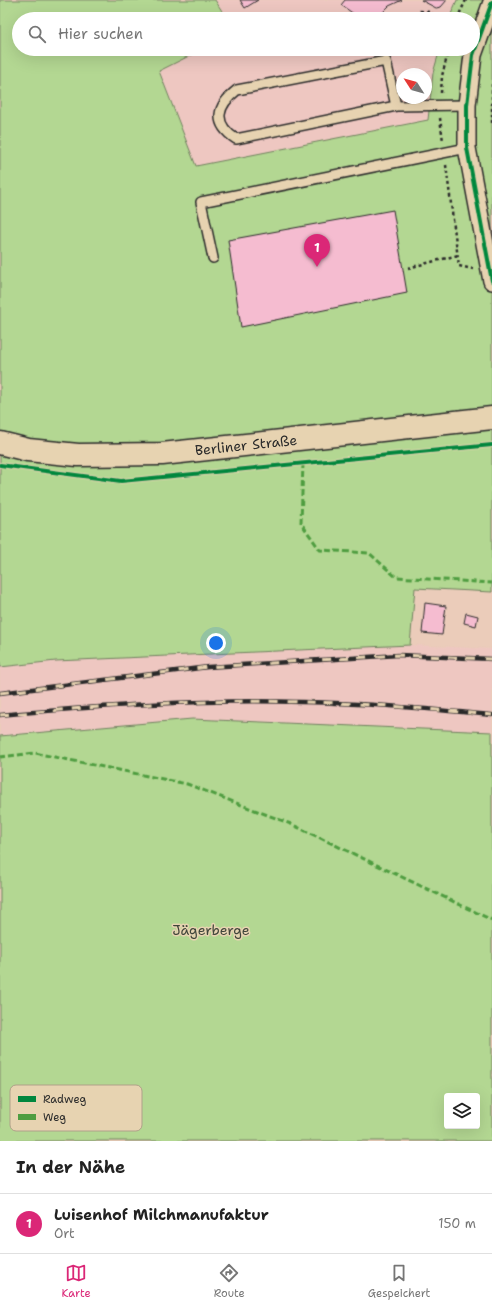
<!DOCTYPE html>
<html lang="de">
<head>
<meta charset="utf-8">
<style>
	:root { --surface:#fff; --page:#f2f2f2; --text:#222; --muted:#767676; --line:#e0e0e0; --accent:#db2777 }
	body { margin:0; font-family:"Shantell Sans",sans-serif; background:var(--page); color:var(--text) }
	.controls { position:absolute; right:12px; bottom:12px; display:grid; overflow:hidden; border-radius:4px; box-shadow:0 4px 16px #0002 }
	.controls button { width:36px; height:36px; display:grid; place-items:center; padding:0; border:0; border-bottom:1px solid var(--line); background:var(--surface); color:var(--text); font:20px sans-serif }
	.compass { position:absolute; left:396px; top:68px; width:36px; height:36px; border-radius:50%; background:var(--surface); box-shadow:0 4px 16px #0002; rotate:306deg }
	.you { position:absolute; left:216px; top:643px; width:14px; height:14px; margin:-10px; border:3px solid #fff; border-radius:50%; background:#1a73e8; box-shadow:0 0 0 6px #1a73e833 }
	.badge { display:grid; place-items:center; width:26px; height:26px; border-radius:50%; background:var(--accent); color:#fff; font-size:13px; font-weight:700 }
	.pin { position:absolute; translate:-50% -33px; filter:drop-shadow(0 1px 2px #0008) }
	.pin::after { content:''; position:absolute; top:21px; width:14px; height:12px; background:inherit; clip-path:polygon(0 0,100% 0,50% 100%) }
	.list { margin:0; padding:0; list-style:none }
	h2 { display:flex; justify-content:space-between; align-items:center; height:52px; margin:0; padding:0 16px; font-size:17px }
	h2 small { font-size:13px; font-weight:400; color:var(--muted) }
	.list li { display:grid; grid-template-columns:26px 1fr auto; gap:12px; align-items:center; box-sizing:border-box; height:60px; padding:0 16px; border-top:1px solid var(--line) }
	.list b { display:block; font-size:15px; white-space:nowrap }
	.list p { margin:0; font-size:13px; white-space:nowrap; color:var(--muted) }
	.list em { font-size:13px; font-style:normal; color:var(--muted) }
	.icon { flex:none; width:22px; height:22px; fill:none; stroke:currentColor; stroke-width:2; stroke-linecap:round; stroke-linejoin:round }
	.map { position:relative; flex:none; width:492px; height:1141px; overflow:hidden }
	.search { position:absolute; background:var(--surface); box-shadow:0 4px 16px #0002; left:12px; right:12px; top:12px; height:44px; display:flex; align-items:center; gap:10px; box-sizing:border-box; padding:0 14px; border-radius:22px; color:var(--muted); font-size:15px }
	.sheet { height:112px; background:var(--surface) }
	nav { display:flex; justify-content:space-around; align-items:center; box-sizing:border-box; height:56px; border-top:1px solid var(--line); background:var(--surface); font-size:11px; color:var(--muted) }
	nav a { display:grid; justify-items:center; gap:2px }
	nav .on { color:var(--accent) }
	.map>svg:first-child { display:block }
</style>
</head>
<body>
<div class="map">
<svg width="492" height="1141" viewBox="0 0 492 1141">
	<rect width="100%" height="100%" fill="#ebccba"/>
	<filter id="ink" filterUnits="userSpaceOnUse"><feTurbulence type="fractalNoise" baseFrequency=".025" numOctaves="2"/><feDisplacementMap in="SourceGraphic" scale="8" xChannelSelector="R" yChannelSelector="G"/><feConvolveMatrix kernelMatrix="1 2 1 2 8 2 1 2 1" color-interpolation-filters="sRGB"/></filter>
	<g filter="url(#ink)">
		<g fill="#eec7c1" fill-rule="evenodd">
			<polygon points="215,0 457,0 449,19 227,19"/>
			<path d="M 203,49 L 440,49 L 433,73 L 428,120 L 195,166 L 159,71 ZM 402,74 L 426,74 L 426,98 L 402,98 Z"/>
			<polygon points="410,645 492,649 492,732 192,719 0,736 0,667 56,661"/>
		</g>
		<g fill="#b3d792" stroke="#6f815e" fill-rule="evenodd">
			<polygon points="0,0 215,0 227,19 19,19 19,49 203,49 159,71 196,166 428,120 433,73 440,49 473,49 473,19 449,19 457,0 492,0 492,592 415,588 410,645 56,661 0,667"/>
			<path d="M 192,719 L 492,732 L 492,1141 L 0,1141 L 0,736 ZM 447,1096 L 477,1096 L 477,1126 L 447,1126 Z"/>
		</g>
		<g fill="#f5bcd0" stroke="#2b2b2b">
			<polygon points="240,0 258,0 245,8"/>
			<polygon points="345,0 402,0 389,6 376,19 361,19 341,5"/>
			<polygon points="421,0 447,0 441,7 436,8"/>
			<polygon points="393,210 407,293 241,327 228,240"/>
			<polygon points="425,603 446,606 442,635 422,633"/>
			<polygon points="466,613 478,616 476,626 464,623"/>
		</g>
		<g fill="none" stroke-linecap="round" stroke-linejoin="round">
			<defs>
				<g id="lane">
					<path d="M 396,106 L 386,61 L 237,90 C 217,106 212,123 236,139 L 396,106 L 467,105"/>
					<polyline points="213,258 201,202 467,148"/>
				</g>
				<polyline id="street" points="492,2 473,55 467,105 467,148 492,281"/>
				<polyline id="secondary" points="0,443 28,450 78,455 162,454 492,418"/>
			</defs>
			<use href="#lane" stroke="#2b2b2b" stroke-width="12"/>
			<use href="#street" stroke="#2b2b2b" stroke-width="20"/>
			<use href="#secondary" stroke="#2b2b2b" stroke-width="25"/>
			<g stroke="#2b2b2b" stroke-width="2.5" stroke-dasharray="3 3" stroke-linecap="butt">
				<polyline points="411,19 420,11 430,12 437,19"/>
				<polyline points="457,19 466,0"/>
				<polyline points="492,84 492,124"/>
				<polyline points="441,93 442,76 449,49"/>
				<polyline points="440,118 443,141"/>
				<polyline points="446,165 459,266 473,269"/>
				<polyline points="408,268 458,255"/>
			</g>
			<use href="#lane" stroke="#e7d3b1" stroke-width="9"/>
			<use href="#street" stroke="#e7d3b1" stroke-width="17"/>
			<use href="#secondary" stroke="#e7d3b1" stroke-width="22"/>
			<defs>
				<g id="rail">
					<polyline points="0,693 208,667 399,655 492,659"/>
					<path d="M 0,715 C 100,706 202,699 302,702 C 366,703 429,709 492,715"/>
				</g>
			</defs>
			<use href="#rail" stroke="#2b2b2b" stroke-width="4.5"/>
			<use href="#rail" stroke="#e7d3b1" stroke-width="3" stroke-dasharray="9" stroke-linecap="butt"/>
			<g stroke="#4f9d41" stroke-width="3" stroke-dasharray="6 3" stroke-linecap="butt">
				<polyline points="303,463 301,523 320,550 369,553 396,577 492,583"/>
				<polyline points="0,757 35,753 187,784 291,824 492,920"/>
			</g>
			<defs>
				<g id="cycleway">
					<polyline points="492,2 473,55 467,105 467,148 492,281"/>
					<polyline points="0,465 121,481 492,445"/>
				</g>
			</defs>
			<use href="#cycleway" stroke="#e7d3b1" stroke-width="6"/>
			<use href="#cycleway" stroke="#00873e" stroke-width="4"/>
		</g>
	</g>
	<g text-anchor="middle" stroke-width="3" stroke-linejoin="round" paint-order="stroke">
		<g font-size="14" fill="#2b2b2b" stroke="#e7d3b1">
			<text transform="translate(246 445) rotate(-6)" y="5">Berliner Straße</text>
		</g>
		<g font-size="14" fill="#3f453a" stroke="#e7d3b1">
			<text x="211" y="935">Jägerberge</text>
		</g>
	</g>
	<rect x="10" y="1085" width="132" height="46" rx="6" fill="#e7d3b1" stroke="#afa189" stroke-width="1"/>
	<rect x="18" y="1096" width="18" height="6" fill="#00873e"/>
	<rect x="18" y="1114" width="18" height="6" fill="#4f9d41"/>
	<g font-size="11" fill="#2b2b2b">
		<text x="43" y="1103">Radweg</text>
		<text x="43" y="1121">Weg</text>
	</g>
</svg>
<div class="controls">
<button><svg class="icon" aria-label="layers" viewBox="0 0 24 24"><path d="M12 4l9 5-9 5-9-5zM3 14l9 5 9-5"/></svg></button>
</div>
<svg class="compass" viewBox="-18 -18 36 36"><path d="M0-13l5 13h-10z" fill="#e53935"/><path d="M0 13l5-13h-10z" fill="#767676"/></svg>
<div class="you"></div>
<div class="pin badge" style="left:317px;top:267px">1</div>
<div class="search"><svg class="icon" aria-label="search" viewBox="0 0 24 24"><circle cx="10" cy="10" r="6"/><path d="M15 15l6 6"/></svg>Hier suchen</div>
</div>
<section class="sheet">
<h2>In der Nähe<small></small></h2>
<ul class="list">
<li><span class="badge">1</span><div><b>Luisenhof Milchmanufaktur</b><p>Ort</p></div><em>150 m</em></li>
</ul>
</section>
<nav>
<a class="on"><svg class="icon" aria-label="map" viewBox="0 0 24 24"><path d="M3 6l6-2 6 2 6-2v14l-6 2-6-2-6 2zM9 4v14M15 6v14"/></svg>Karte</a>
<a><svg class="icon" aria-label="directions" viewBox="0 0 24 24"><path d="M12 3l9 9-9 9-9-9zM9 14v-3h6M13 9l2 2-2 2"/></svg>Route</a>
<a><svg class="icon" aria-label="saved" viewBox="0 0 24 24"><path d="M7 4h10v16l-5-4-5 4z"/></svg>Gespeichert</a>
</nav>
</body>
</html>
